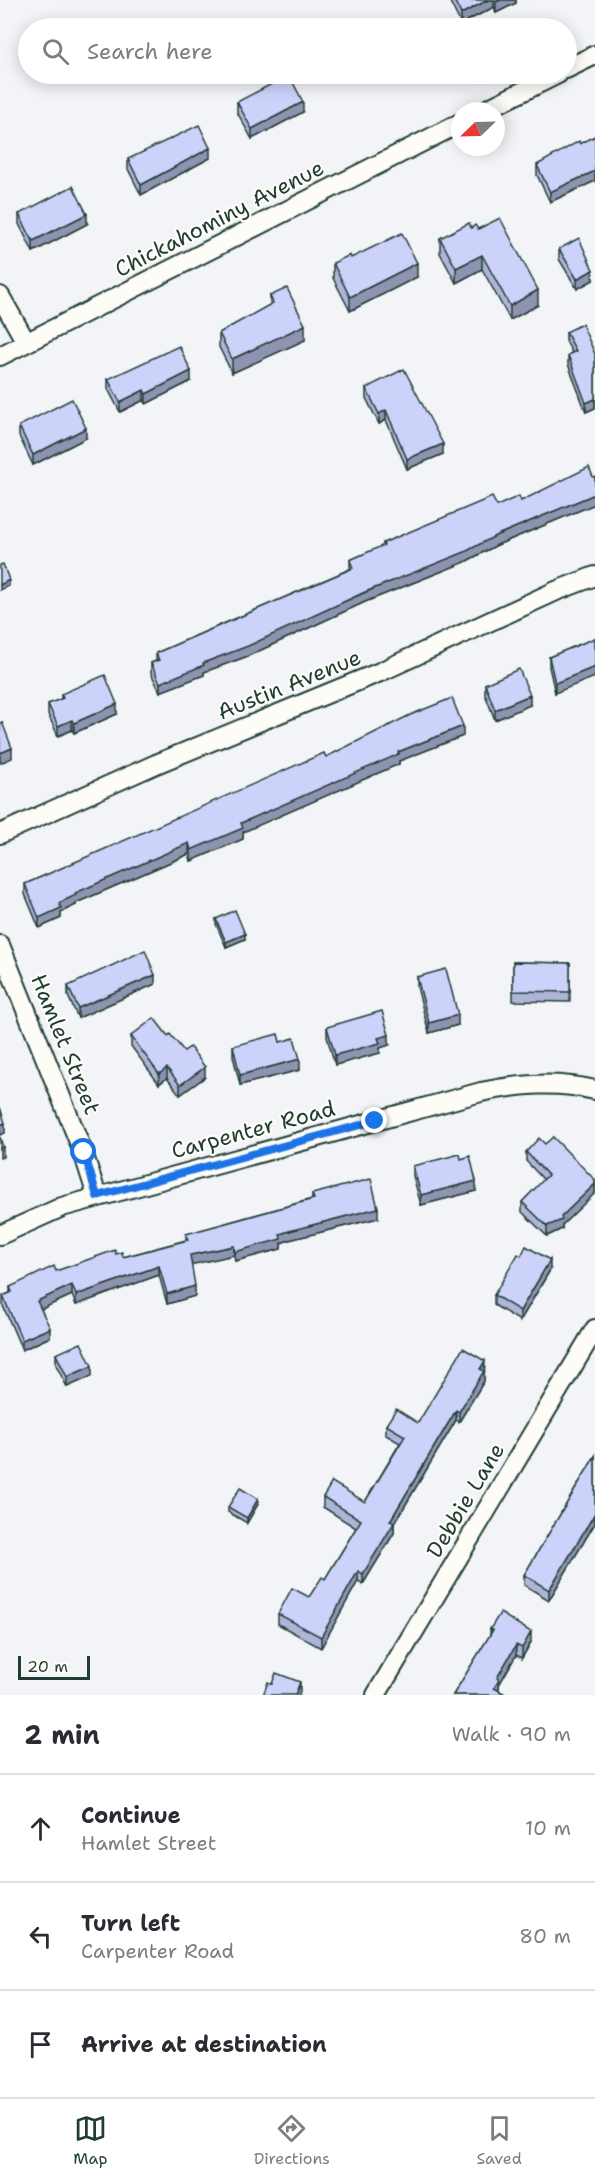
<!DOCTYPE html>
<html lang="en">
<head>
<meta charset="utf-8">
<style>
	:root { --surface:#fff; --page:#f2f2f3; --text:#2b2b33; --muted:#7c7c81; --line:#e1e1e2; --accent:#1f3d34 }
	body { margin:0; font-family:"Shantell Sans",sans-serif; background:var(--page); color:var(--text) }
	.compass { position:absolute; left:451px; top:102px; width:54px; height:54px; border-radius:50%; background:var(--surface); box-shadow:0 3px 15px #0003; rotate:247deg }
	.scale { position:absolute; left:18px; bottom:15px; width:72px; box-sizing:border-box; padding-left:6px; border:3px solid #1f3d34; border-top:0; font-size:16px; line-height:21px; white-space:nowrap; color:#1f3d34; -webkit-text-stroke:4px #fdfcf7; paint-order:stroke }
	.stop { position:absolute; width:18px; height:18px; margin:-14px; border:4px solid #1a73e8; border-radius:50%; background:#fff }
	.stop.end { background:#1a73e8; border-color:#fff; box-shadow:0 2px 6px #0008 }
	.list { margin:0; padding:0; list-style:none }
	h2 { display:flex; justify-content:space-between; align-items:center; height:78px; margin:0; padding:0 24px; font-size:26px }
	h2 small { font-size:20px; font-weight:400; color:var(--muted) }
	.list li { display:grid; grid-template-columns:39px 1fr auto; gap:18px; align-items:center; box-sizing:border-box; height:108px; padding:0 24px; border-top:2px solid var(--line) }
	.list b { display:block; font-size:22px; white-space:nowrap }
	.list p { margin:0; font-size:20px; white-space:nowrap; color:var(--muted) }
	.list em { font-size:20px; font-style:normal; color:var(--muted) }
	.icon { flex:none; width:33px; height:33px; fill:none; stroke:currentColor; stroke-width:2; stroke-linecap:round; stroke-linejoin:round }
	.map { position:relative; flex:none; width:595px; height:1695px; overflow:hidden }
	.search { position:absolute; background:var(--surface); box-shadow:0 3px 15px #0003; left:18px; right:18px; top:18px; height:66px; display:flex; align-items:center; gap:15px; box-sizing:border-box; padding:0 21px; border-radius:33px; color:var(--muted); font-size:22px }
	.sheet { height:402px; background:var(--surface) }
	nav { display:flex; justify-content:space-around; align-items:center; box-sizing:border-box; height:84px; border-top:2px solid var(--line); background:var(--surface); font-size:16px; color:var(--muted) }
	nav a { display:grid; justify-items:center; gap:3px }
	nav .on { color:var(--accent) }
	.map>svg:first-child { display:block }
</style>
</head>
<body>
<div class="map">
<svg width="595" height="1695" viewBox="0 0 595 1695">
	<rect width="100%" height="100%" fill="#f3f4f8"/>
	<filter id="ink" filterUnits="userSpaceOnUse"><feTurbulence type="fractalNoise" baseFrequency=".0167" numOctaves="2"/><feDisplacementMap in="SourceGraphic" scale="12" xChannelSelector="R" yChannelSelector="G"/><feConvolveMatrix kernelMatrix="1 2 1 2 8 2 1 2 1" color-interpolation-filters="sRGB"/></filter>
	<g filter="url(#ink)">
		<g fill="none" stroke-linecap="round" stroke-linejoin="round">
			<defs>
				<g id="minor">
					<polyline points="566,69 595,55"/>
					<polyline points="483,111 558,74"/>
					<polyline points="0,296 26,342"/>
					<polyline points="0,356 460,123"/>
					<polyline points="0,834 156,764 380,672 556,591 595,576"/>
					<polyline points="0,945 83,1152 97,1196"/>
					<path d="M 0,1235 L 62,1207 L 481,1092 C 520,1084 556,1081 595,1090"/>
					<polyline points="376,1695 595,1329"/>
				</g>
			</defs>
			<use href="#minor" stroke="#1f3d34" stroke-width="22"/>
			<use href="#minor" stroke="#fdfcf7" stroke-width="18"/>
		</g>
		<g fill="#b0b5d8" stroke="#1f3d34" stroke-width="1.5">
			<polygon points="449,0 516,0 516,3 496,13 494,7 461,24"/>
			<polygon points="237,102 303,112 252,139 237,112"/>
			<polygon points="595,136 595,181 550,202 537,175 537,165"/>
			<polygon points="210,158 141,195 128,169 128,159"/>
			<polygon points="19,214 87,224 33,252 19,224"/>
			<polygon points="471,228 478,229 538,305 510,320 482,269 456,283 440,253 440,238"/>
			<polygon points="559,249 593,280 577,289 559,259"/>
			<polygon points="351,258 417,277 350,311 333,278 333,263"/>
			<polygon points="270,296 305,340 232,373 219,347 219,333 270,305"/>
			<polygon points="566,332 595,354 595,408 586,412 568,364 568,355 572,353 566,341"/>
			<polygon points="108,379 191,381 146,404 144,400 120,412 108,389"/>
			<polygon points="366,388 443,454 407,469 386,420 379,424 366,398"/>
			<polygon points="19,426 86,438 33,465 19,436"/>
			<polygon points="595,477 595,504 497,545 465,562 365,602 248,656 204,672 204,675 160,692 151,673 151,663 156,661 156,653 350,569 350,560 383,546 383,543 497,506 521,501"/>
			<polygon points="595,638 555,693 549,667 549,657"/>
			<polygon points="485,684 530,705 495,720 485,694"/>
			<polygon points="61,694 117,714 74,733 72,730 58,736 48,714 48,704 61,699"/>
			<polygon points="463,736 399,761 399,764 243,832 243,839 191,861 189,854 76,903 76,905 61,912 61,918 39,928 25,894 25,884 326,757"/>
			<polygon points="216,919 245,939 226,947 216,924"/>
			<polygon points="513,962 570,963 570,1002 513,1001"/>
			<polygon points="417,977 458,1025 429,1033 417,987"/>
			<polygon points="155,984 78,1018 68,996 68,986"/>
			<polygon points="327,1027 389,1045 380,1048 380,1053 335,1065 327,1037"/>
			<polygon points="131,1036 168,1036 205,1077 180,1095 167,1078 159,1084 131,1046"/>
			<polygon points="280,1042 300,1070 240,1085 233,1056 233,1046"/>
			<polygon points="545,1144 595,1180 595,1193 562,1225 562,1229 547,1236 522,1212 522,1202 544,1180 526,1161 526,1152"/>
			<polygon points="461,1159 476,1191 421,1205 413,1176 413,1166"/>
			<polygon points="312,1194 378,1218 289,1240 281,1243 281,1249 235,1261 234,1255 191,1264 195,1296 167,1304 159,1275 76,1305 72,1295 41,1309 50,1337 22,1350 3,1306 3,1296 10,1293 10,1287 56,1271 116,1254 123,1257 186,1240 186,1234 312,1199"/>
			<polygon points="550,1270 520,1321 494,1305 494,1295"/>
			<polygon points="56,1354 92,1376 67,1387 56,1365"/>
			<polygon points="485,1371 484,1372 484,1381 459,1422 456,1420 394,1524 394,1533 363,1584 358,1581 321,1648 278,1624 278,1614 309,1597 325,1579 356,1528 323,1507 323,1497 365,1502 400,1443 386,1435 386,1425 418,1423"/>
			<polygon points="595,1456 595,1523 549,1600 524,1585 524,1575"/>
			<polygon points="258,1504 247,1523 228,1512 228,1507"/>
			<polygon points="490,1629 531,1642 522,1658 516,1655 499,1685 499,1690 505,1695 453,1695 490,1635"/>
		</g>
		<g fill="#9093b0" stroke="#1f3d34" stroke-width="1.5">
			<polygon points="488,0 494,0 494,7 461,24 461,14"/>
			<polygon points="501,0 516,0 516,3 496,13 496,2"/>
			<polygon points="370,74 378,74 370,77"/>
			<polygon points="303,102 303,112 252,139 252,129"/>
			<polygon points="210,148 210,158 141,195 141,185"/>
			<polygon points="595,171 595,181 550,202 550,192"/>
			<polygon points="87,214 87,224 33,252 33,241"/>
			<polygon points="482,255 482,269 456,283 456,268"/>
			<polygon points="417,263 417,277 350,311 350,297"/>
			<polygon points="593,270 593,280 577,289 577,279"/>
			<polygon points="538,290 538,305 510,320 510,306"/>
			<polygon points="305,325 305,340 232,373 232,359"/>
			<polygon points="191,371 191,381 146,404 146,394"/>
			<polygon points="144,390 144,400 120,412 120,402"/>
			<polygon points="595,399 595,408 586,412 586,403"/>
			<polygon points="386,410 386,420 379,424 379,414"/>
			<polygon points="86,428 86,438 33,465 33,455"/>
			<polygon points="443,444 443,454 407,469 407,459"/>
			<polygon points="595,494 595,504 497,545 465,562 365,602 248,656 204,672 204,675 160,692 160,683 203,663 497,535"/>
			<polygon points="9,580 9,586 0,590 0,585"/>
			<polygon points="595,667 595,677 555,693 555,683"/>
			<polygon points="530,695 530,705 495,720 495,710"/>
			<polygon points="117,704 117,714 74,733 74,723"/>
			<polygon points="72,720 72,730 58,736 58,726"/>
			<polygon points="463,726 463,736 399,761 399,764 243,832 243,839 191,861 191,850 241,823 398,752"/>
			<polygon points="12,748 12,758 0,763 0,753"/>
			<polygon points="189,843 189,854 76,903 76,905 61,912 61,918 39,928 39,918 59,903 75,893"/>
			<polygon points="245,934 245,939 226,947 226,942"/>
			<polygon points="155,975 155,984 78,1018 78,1008"/>
			<polygon points="458,1015 458,1025 429,1033 429,1023"/>
			<polygon points="389,1035 389,1045 380,1048 380,1053 335,1065 335,1055 378,1038"/>
			<polygon points="300,1059 300,1070 240,1085 240,1075"/>
			<polygon points="205,1067 205,1077 180,1095 180,1085"/>
			<polygon points="167,1068 167,1078 159,1084 159,1074"/>
			<polygon points="5,1123 5,1133 0,1135 0,1125"/>
			<polygon points="3,1147 3,1157 0,1158 0,1148"/>
			<polygon points="476,1181 476,1191 421,1205 421,1195"/>
			<polygon points="595,1184 595,1193 562,1225 562,1229 547,1236 547,1226 561,1217"/>
			<polygon points="378,1208 378,1218 289,1240 281,1243 281,1249 235,1261 235,1252 280,1234 289,1231"/>
			<polygon points="234,1246 234,1255 190,1265 190,1255"/>
			<polygon points="550,1260 550,1270 520,1321 520,1311"/>
			<polygon points="159,1266 159,1275 76,1305 76,1295"/>
			<polygon points="72,1285 72,1295 37,1311 37,1301"/>
			<polygon points="195,1286 195,1296 167,1304 167,1294"/>
			<polygon points="50,1328 50,1337 22,1350 22,1340"/>
			<polygon points="485,1361 484,1381 459,1422 459,1412 480,1369"/>
			<polygon points="92,1366 92,1376 67,1387 67,1377"/>
			<polygon points="456,1410 456,1420 394,1524 394,1533 363,1584 363,1574 390,1521"/>
			<polygon points="258,1499 258,1504 247,1523 247,1518"/>
			<polygon points="595,1513 595,1523 549,1600 549,1590"/>
			<polygon points="358,1571 358,1581 321,1648 321,1637"/>
			<polygon points="531,1632 531,1642 522,1658 522,1648"/>
			<polygon points="516,1645 516,1655 499,1685 499,1690 496,1695 494,1688 497,1678"/>
			<polygon points="300,1682 300,1692 299,1695 295,1695"/>
		</g>
		<g fill="#cdd2fb" stroke="#1f3d34" stroke-width="1.5">
			<polygon points="454,0 488,0 461,14"/>
			<polygon points="400,20 404,28 384,28"/>
			<polygon points="289,75 303,102 252,129 237,102"/>
			<polygon points="199,125 210,148 141,185 128,159"/>
			<polygon points="595,136 595,171 550,192 537,165 579,141 580,144"/>
			<polygon points="73,186 87,214 33,241 19,214"/>
			<polygon points="500,218 538,290 510,306 482,255 456,268 440,238 469,223 471,228 475,225 478,229"/>
			<polygon points="402,233 417,263 350,297 333,263 350,255 351,258"/>
			<polygon points="579,238 593,270 577,279 559,249"/>
			<polygon points="287,288 305,325 232,359 219,333 273,303 270,296"/>
			<polygon points="582,324 595,354 595,399 586,403 568,355 576,351 566,332"/>
			<polygon points="179,346 191,371 146,394 144,390 120,402 108,379"/>
			<polygon points="404,369 443,444 407,459 386,410 379,414 366,388"/>
			<polygon points="72,399 86,428 33,455 19,426"/>
			<polygon points="589,467 593,477 595,477 595,494 497,535 465,552 365,592 248,646 203,663 204,665 160,683 151,663 159,660 156,653 353,568 350,560 384,545 383,543 492,497 497,506 519,496 521,501"/>
			<polygon points="3,564 9,580 0,585 0,565"/>
			<polygon points="595,638 595,667 555,683 549,657"/>
			<polygon points="519,669 530,695 495,710 485,684"/>
			<polygon points="105,675 117,704 74,723 72,720 58,726 48,704 63,698 61,694"/>
			<polygon points="452,698 463,726 398,752 399,754 241,823 243,828 191,850 189,843 75,893 76,895 59,903 61,908 39,918 25,884 324,753 326,757 410,715"/>
			<polygon points="2,722 12,748 0,753 0,723"/>
			<polygon points="235,910 245,934 226,942 216,919"/>
			<polygon points="145,950 155,975 78,1008 68,986"/>
			<polygon points="513,962 570,963 570,992 513,991"/>
			<polygon points="446,969 458,1015 429,1023 417,977"/>
			<polygon points="382,1011 389,1035 378,1038 380,1043 335,1055 327,1027"/>
			<polygon points="154,1018 168,1036 170,1034 184,1051 190,1047 205,1067 180,1085 167,1068 159,1074 131,1036"/>
			<polygon points="278,1034 280,1042 294,1038 300,1059 240,1075 233,1046"/>
			<polygon points="0,1107 5,1123 0,1125"/>
			<polygon points="0,1137 3,1147 0,1148"/>
			<polygon points="553,1137 595,1180 595,1184 561,1217 562,1220 547,1226 522,1202 548,1175 526,1152 539,1138 545,1144"/>
			<polygon points="460,1154 461,1159 470,1156 476,1181 421,1195 413,1166"/>
			<polygon points="371,1179 378,1208 289,1231 280,1234 281,1239 235,1252 234,1246 190,1255 195,1286 167,1294 159,1266 76,1295 72,1285 37,1301 50,1328 22,1340 3,1296 12,1292 10,1287 54,1266 56,1271 115,1250 116,1254 122,1252 123,1257 188,1240 186,1234 314,1199 312,1194"/>
			<polygon points="526,1246 550,1260 520,1311 494,1295 518,1254 521,1256"/>
			<polygon points="81,1343 92,1366 67,1377 56,1354"/>
			<polygon points="463,1348 485,1361 480,1369 484,1371 459,1412 456,1410 390,1521 394,1523 363,1574 358,1571 321,1637 278,1614 292,1588 309,1597 322,1577 325,1579 361,1520 323,1497 332,1482 365,1502 405,1436 386,1425 396,1409 418,1423"/>
			<polygon points="595,1456 595,1513 549,1590 524,1575"/>
			<polygon points="240,1488 258,1499 247,1518 228,1507"/>
			<polygon points="500,1613 531,1632 522,1648 516,1645 497,1678 499,1680 494,1688 505,1694 504,1695 453,1695 493,1630 490,1629"/>
			<polygon points="276,1673 300,1682 295,1695 263,1695 268,1682 272,1684"/>
		</g>
	</g>
	<g fill="none" stroke-linecap="round" stroke-linejoin="round" filter="url(#ink)">
		<polyline stroke="#1a73e8" stroke-width="8" points="84,1152 97,1196 375,1121"/>
	</g>
	<g text-anchor="middle" stroke-width="4.5" stroke-linejoin="round" paint-order="stroke">
		<g font-size="22" fill="#1f3d34" stroke="#fdfcf7">
			<text transform="translate(219 218) rotate(-27)" y="8">Chickahominy Avenue</text>
			<text transform="translate(289 684) rotate(-22)" y="8">Austin Avenue</text>
			<text transform="translate(66 1044) rotate(68)" y="8">Hamlet Street</text>
			<text transform="translate(253 1129) rotate(-15)" y="8">Carpenter Road</text>
			<text transform="translate(465 1500) rotate(-59)" y="8">Debbie Lane</text>
		</g>
	</g>
</svg>
<svg class="compass" viewBox="-18 -18 36 36"><path d="M0-13l5 13h-10z" fill="#e53935"/><path d="M0 13l5-13h-10z" fill="#7c7c81"/></svg>
<div class="scale">20 m</div>
<div class="stop" style="left:84px;top:1152px"></div>
<div class="stop end" style="left:375px;top:1121px"></div>
<div class="search"><svg class="icon" aria-label="search" viewBox="0 0 24 24"><circle cx="10" cy="10" r="6"/><path d="M15 15l6 6"/></svg>Search here</div>
</div>
<section class="sheet">
<h2>2 min<small>Walk · 90 m</small></h2>
<ul class="list">
<li><svg class="icon" aria-label="ahead" viewBox="0 0 24 24"><path d="M12 20V5M6 11l6-6 6 6"/></svg><div><b>Continue</b><p>Hamlet Street</p></div><em>10 m</em></li>
<li><svg class="icon" aria-label="left" viewBox="0 0 24 24"><path d="M17 20v-9H6M10 6l-5 5 5 5"/></svg><div><b>Turn left</b><p>Carpenter Road</p></div><em>80 m</em></li>
<li><svg class="icon" aria-label="arrive" viewBox="0 0 24 24"><path d="M6 21V4h12l-3 4 3 4H6"/></svg><div><b>Arrive at destination</b></div></li>
</ul>
</section>
<nav>
<a class="on"><svg class="icon" aria-label="map" viewBox="0 0 24 24"><path d="M3 6l6-2 6 2 6-2v14l-6 2-6-2-6 2zM9 4v14M15 6v14"/></svg>Map</a>
<a><svg class="icon" aria-label="directions" viewBox="0 0 24 24"><path d="M12 3l9 9-9 9-9-9zM9 14v-3h6M13 9l2 2-2 2"/></svg>Directions</a>
<a><svg class="icon" aria-label="saved" viewBox="0 0 24 24"><path d="M7 4h10v16l-5-4-5 4z"/></svg>Saved</a>
</nav>
</body>
</html>
